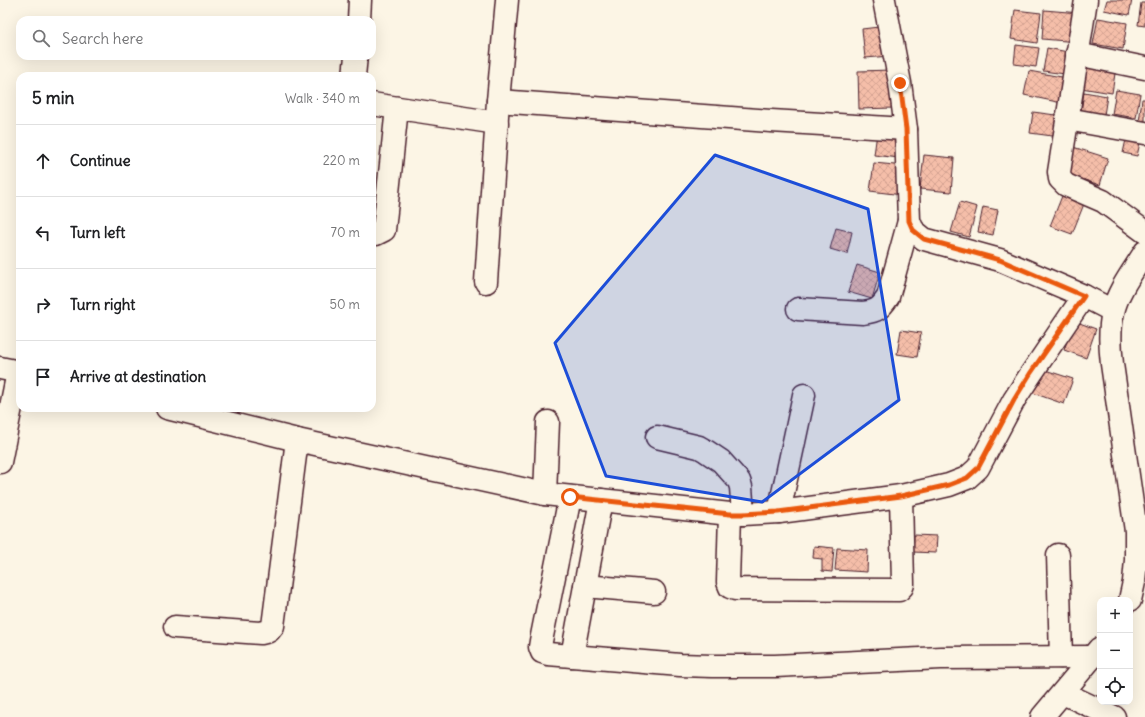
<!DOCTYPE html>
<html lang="en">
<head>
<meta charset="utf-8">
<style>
	:root { --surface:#fff; --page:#f6f6f6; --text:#202124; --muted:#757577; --line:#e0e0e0 }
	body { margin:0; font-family:Delius,sans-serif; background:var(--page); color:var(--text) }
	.controls { position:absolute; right:12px; bottom:12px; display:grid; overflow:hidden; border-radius:8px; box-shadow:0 4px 16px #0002 }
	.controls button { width:36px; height:36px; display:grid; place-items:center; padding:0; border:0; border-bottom:1px solid var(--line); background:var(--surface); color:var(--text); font:20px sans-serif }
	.stop { position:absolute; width:12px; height:12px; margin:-9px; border:3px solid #ea580c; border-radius:50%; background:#fff }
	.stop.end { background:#ea580c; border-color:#fff; box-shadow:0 1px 4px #0008 }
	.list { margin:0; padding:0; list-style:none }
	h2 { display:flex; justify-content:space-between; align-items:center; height:52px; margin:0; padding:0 16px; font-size:17px }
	h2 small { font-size:13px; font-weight:400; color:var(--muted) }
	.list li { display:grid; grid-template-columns:26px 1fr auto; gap:12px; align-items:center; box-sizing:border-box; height:72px; padding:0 16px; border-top:1px solid var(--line) }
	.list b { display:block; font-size:15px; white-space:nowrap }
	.list em { font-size:13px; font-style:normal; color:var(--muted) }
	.icon { flex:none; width:22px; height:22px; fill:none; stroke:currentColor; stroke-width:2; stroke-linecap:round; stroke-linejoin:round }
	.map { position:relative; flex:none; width:1145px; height:717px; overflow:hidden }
	.search { position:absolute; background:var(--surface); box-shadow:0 4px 16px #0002; left:16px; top:16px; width:360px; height:44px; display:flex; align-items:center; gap:10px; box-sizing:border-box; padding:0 14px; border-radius:12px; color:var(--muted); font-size:15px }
	.panel { position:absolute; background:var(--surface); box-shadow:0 4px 16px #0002; left:16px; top:72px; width:360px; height:340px; border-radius:12px }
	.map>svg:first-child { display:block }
</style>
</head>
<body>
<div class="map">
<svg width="1145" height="717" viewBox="0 0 1145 717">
	<defs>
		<pattern id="building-cross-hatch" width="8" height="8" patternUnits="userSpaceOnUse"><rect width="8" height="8" fill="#f5bea9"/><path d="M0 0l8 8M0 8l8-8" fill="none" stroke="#d4a392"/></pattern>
	</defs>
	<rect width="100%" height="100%" fill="#fcf5e5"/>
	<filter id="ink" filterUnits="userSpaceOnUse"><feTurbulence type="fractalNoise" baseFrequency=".025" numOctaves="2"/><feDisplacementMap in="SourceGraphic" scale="8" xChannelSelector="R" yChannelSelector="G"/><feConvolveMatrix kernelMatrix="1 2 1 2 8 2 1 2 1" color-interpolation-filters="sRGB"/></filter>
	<g filter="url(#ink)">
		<g fill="url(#building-cross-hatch)" stroke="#4a1f2b">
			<polygon points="1107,0 1132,0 1129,15 1104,10"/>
			<polygon points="1141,3 1145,3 1145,26 1138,25"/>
			<polygon points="1015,10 1041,13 1037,43 1011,39"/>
			<polygon points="1044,10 1080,13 1078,42 1042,39"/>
			<polygon points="1098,18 1127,23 1123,49 1093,44"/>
			<polygon points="887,26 890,56 865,58 862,29"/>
			<polygon points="1016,45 1039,48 1036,67 1014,64"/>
			<polygon points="1047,48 1068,52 1065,74 1043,71"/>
			<polygon points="1084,62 1116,67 1112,93 1081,88"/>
			<polygon points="892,70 893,108 859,109 858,71"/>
			<polygon points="1029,71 1067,78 1062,103 1024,95"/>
			<polygon points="1116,90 1140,94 1136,118 1112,114"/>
			<polygon points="1084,92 1107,96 1104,115 1081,112"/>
			<polygon points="1142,99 1145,99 1145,123 1139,122"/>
			<polygon points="1033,112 1063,116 1060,137 1030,133"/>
			<polygon points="877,133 901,135 899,158 874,155"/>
			<polygon points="1127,135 1141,138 1137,156 1123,153"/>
			<polygon points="1073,147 1108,158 1100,185 1065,174"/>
			<polygon points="924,155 954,158 951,192 920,189"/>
			<polygon points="874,163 905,166 902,195 870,191"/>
			<polygon points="1064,191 1086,199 1072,234 1050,226"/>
			<polygon points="960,202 977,207 969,237 951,232"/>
			<polygon points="983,207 998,210 993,235 978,232"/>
			<polygon points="836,228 852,232 847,254 830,249"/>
			<polygon points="857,265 880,272 872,299 848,292"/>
			<polygon points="1074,321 1096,329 1086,358 1064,350"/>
			<polygon points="901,330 921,333 917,357 897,354"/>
			<polygon points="1042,369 1073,379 1064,404 1033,393"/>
			<polygon points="914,535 937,536 936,553 913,552"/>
			<polygon points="814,546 834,548 832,572 822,571 822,559 813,558"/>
			<polygon points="837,548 868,550 867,572 835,570"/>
		</g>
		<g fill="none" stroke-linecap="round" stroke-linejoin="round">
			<defs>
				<g id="minor">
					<polyline points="884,0 900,83 906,129 909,221 913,230 924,239 1000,260 1084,296 1113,311"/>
					<polyline points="1086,0 1059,172 1060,179 1066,185 1103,201 1145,232"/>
					<polyline points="359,20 360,0"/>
					<polyline points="1077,54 1145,68"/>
					<polyline points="354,76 356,56"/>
					<polyline points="498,101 771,121 906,129"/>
					<polyline points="372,104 497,123"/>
					<polyline points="1067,119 1145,133"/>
					<polyline points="372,233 376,234 384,230 397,108"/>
					<polyline points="486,282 498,101 507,0"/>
					<path d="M 798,309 L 863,313 C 877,311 880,309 888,297 L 909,221"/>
					<polyline points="0,368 20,372"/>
					<polyline points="167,408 297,440 545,494 730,514 743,514 779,512 901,496 949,485 967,478 978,468 1014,400 1031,374 1084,296"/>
					<polyline points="657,437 699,447 706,451 721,461 739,481 741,487 743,514"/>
					<polyline points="0,462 18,372"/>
					<polyline points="545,494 548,422"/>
					<polyline points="570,497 541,641 540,647 542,652 548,654 680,665 712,666 775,666 941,658 1093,657"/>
					<polyline points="779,512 804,395"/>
					<polyline points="730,514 728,582 730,587 735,589 899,590 902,587 903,584 901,496"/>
					<polyline points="1058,555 1061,657"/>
					<polyline points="585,586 654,592"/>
					<path d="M 1130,600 L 1134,582 L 1136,560 L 1136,531 L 1112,364 C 1110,347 1109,329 1113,312 C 1118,290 1134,270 1145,252"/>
					<polyline points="175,627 261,633 269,631 273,626 297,440"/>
					<polyline points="572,656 601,500"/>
					<polyline points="1063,693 1114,717"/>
					<polyline points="1042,717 1099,649"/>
				</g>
			</defs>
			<use href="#minor" stroke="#4a1f2b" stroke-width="25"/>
			<use href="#minor" stroke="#fcf5e5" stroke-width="22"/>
		</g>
	</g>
	<g fill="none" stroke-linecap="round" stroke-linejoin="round" filter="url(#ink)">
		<polyline stroke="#ea580c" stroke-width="5" points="570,497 730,514 743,514 778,512 901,496 949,485 967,478 978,468 1014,400 1030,374 1084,296 1000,260 924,239 913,230 909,221 906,129 900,83"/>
	</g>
	<path fill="#1d4ed8" fill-opacity="0.2" stroke="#1d4ed8" stroke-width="3" stroke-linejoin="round" d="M 715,155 L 868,209 L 899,400 L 762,502 L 606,476 L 555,343 Z"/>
</svg>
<div class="controls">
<button>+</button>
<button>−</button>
<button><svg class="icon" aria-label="locate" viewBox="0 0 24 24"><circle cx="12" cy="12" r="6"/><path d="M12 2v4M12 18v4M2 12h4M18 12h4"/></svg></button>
</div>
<div class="stop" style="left:570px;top:497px"></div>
<div class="stop end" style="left:900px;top:83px"></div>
<div class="search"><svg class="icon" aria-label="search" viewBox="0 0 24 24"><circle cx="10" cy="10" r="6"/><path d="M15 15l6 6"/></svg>Search here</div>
<section class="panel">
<h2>5 min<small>Walk · 340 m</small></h2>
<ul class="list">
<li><svg class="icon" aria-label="ahead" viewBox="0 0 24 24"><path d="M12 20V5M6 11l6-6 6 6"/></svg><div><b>Continue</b></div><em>220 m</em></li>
<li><svg class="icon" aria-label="left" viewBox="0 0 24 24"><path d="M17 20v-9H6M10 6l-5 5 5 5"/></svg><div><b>Turn left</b></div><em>70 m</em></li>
<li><svg class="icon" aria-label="right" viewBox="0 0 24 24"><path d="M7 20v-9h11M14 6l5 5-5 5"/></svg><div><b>Turn right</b></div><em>50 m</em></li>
<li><svg class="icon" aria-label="arrive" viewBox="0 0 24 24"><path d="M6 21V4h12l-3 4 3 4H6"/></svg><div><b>Arrive at destination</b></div></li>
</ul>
</section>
</div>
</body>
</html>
